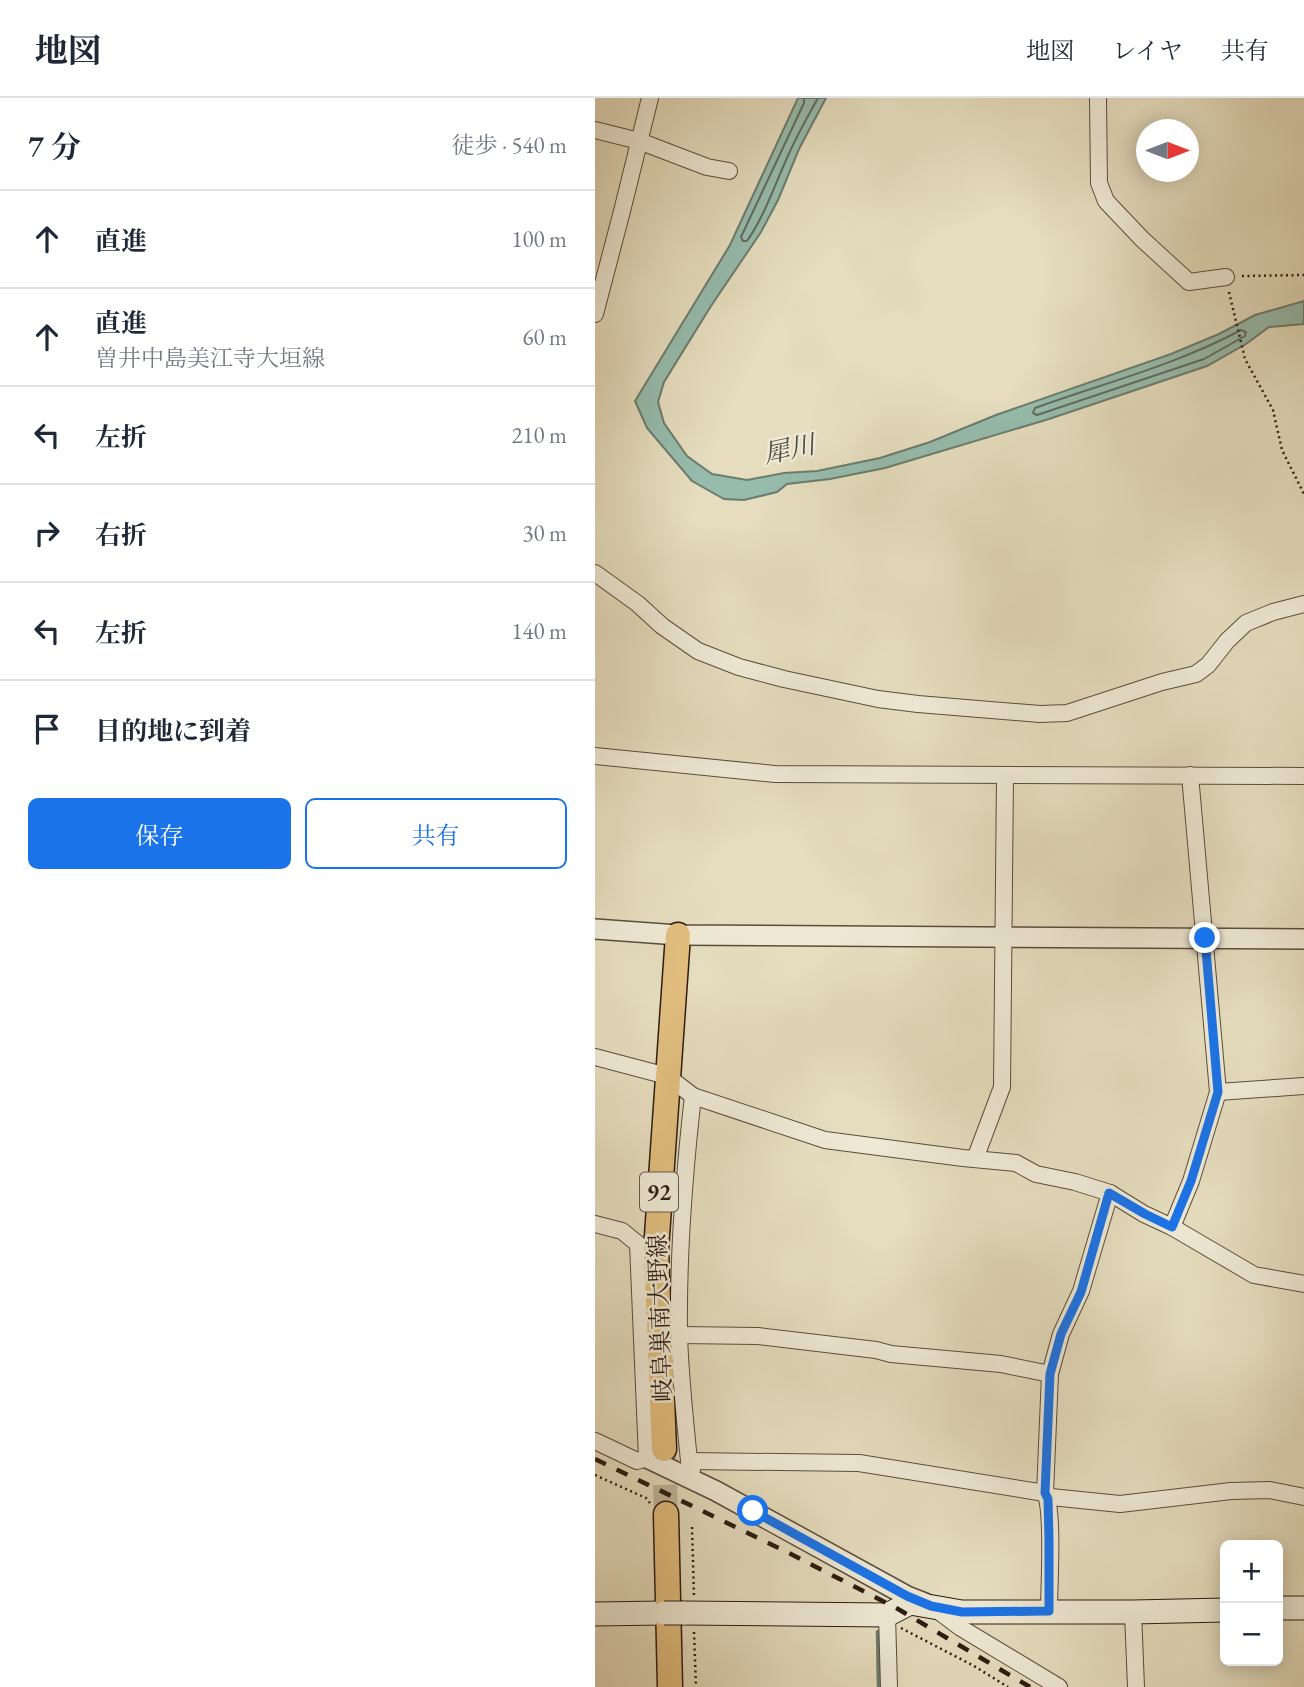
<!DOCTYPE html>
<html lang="ja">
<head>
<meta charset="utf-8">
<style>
	:root { --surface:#fff; --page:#f2f2f3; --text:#1f2937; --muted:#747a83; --line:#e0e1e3; --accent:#1a73e8 }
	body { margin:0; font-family:"EB Garamond","Noto Serif JP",serif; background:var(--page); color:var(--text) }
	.controls { position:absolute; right:21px; bottom:21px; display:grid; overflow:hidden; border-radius:10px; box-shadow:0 4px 18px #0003 }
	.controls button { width:63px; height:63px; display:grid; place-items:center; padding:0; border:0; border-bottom:2px solid var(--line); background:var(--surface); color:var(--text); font:35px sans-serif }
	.compass { position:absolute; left:541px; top:21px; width:63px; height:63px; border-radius:50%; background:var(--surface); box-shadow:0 4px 18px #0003; rotate:90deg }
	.stop { position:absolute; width:21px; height:21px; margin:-16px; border:5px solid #1a73e8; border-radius:50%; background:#fff }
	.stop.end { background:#1a73e8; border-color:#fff; box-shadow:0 2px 7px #0008 }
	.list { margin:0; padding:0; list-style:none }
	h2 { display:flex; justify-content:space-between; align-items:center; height:91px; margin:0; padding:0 28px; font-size:30px }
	h2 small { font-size:23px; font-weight:400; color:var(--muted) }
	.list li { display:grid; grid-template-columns:46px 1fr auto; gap:21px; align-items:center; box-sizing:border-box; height:98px; padding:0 28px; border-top:2px solid var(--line) }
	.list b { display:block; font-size:26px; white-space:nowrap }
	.list p { margin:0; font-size:23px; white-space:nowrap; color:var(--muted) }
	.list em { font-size:23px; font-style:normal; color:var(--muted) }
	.actions { display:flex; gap:14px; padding:21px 28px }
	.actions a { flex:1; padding:16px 0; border:2px solid var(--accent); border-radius:10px; text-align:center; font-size:24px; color:var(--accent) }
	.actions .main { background:var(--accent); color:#fff }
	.icon { flex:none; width:38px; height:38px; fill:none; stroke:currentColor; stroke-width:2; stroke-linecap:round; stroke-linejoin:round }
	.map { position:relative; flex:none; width:709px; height:1589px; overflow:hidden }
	header { display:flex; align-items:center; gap:42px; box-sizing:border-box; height:98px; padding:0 35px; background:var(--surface); border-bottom:2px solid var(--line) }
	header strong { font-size:33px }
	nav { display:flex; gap:38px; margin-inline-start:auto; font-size:24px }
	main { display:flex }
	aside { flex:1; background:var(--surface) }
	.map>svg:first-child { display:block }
</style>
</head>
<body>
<header>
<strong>地図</strong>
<nav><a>地図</a><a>レイヤ</a><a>共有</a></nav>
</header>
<main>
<aside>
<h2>7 分<small>徒歩 · 540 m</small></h2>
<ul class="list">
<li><svg class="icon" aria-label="ahead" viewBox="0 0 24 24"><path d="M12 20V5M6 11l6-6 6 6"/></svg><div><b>直進</b></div><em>100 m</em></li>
<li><svg class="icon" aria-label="ahead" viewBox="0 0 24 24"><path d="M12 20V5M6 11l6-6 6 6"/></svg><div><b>直進</b><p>曽井中島美江寺大垣線</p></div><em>60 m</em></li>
<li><svg class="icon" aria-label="left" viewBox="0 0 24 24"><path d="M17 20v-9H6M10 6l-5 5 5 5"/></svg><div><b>左折</b></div><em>210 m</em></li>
<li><svg class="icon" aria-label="right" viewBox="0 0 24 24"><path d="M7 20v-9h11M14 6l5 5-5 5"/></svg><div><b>右折</b></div><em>30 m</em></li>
<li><svg class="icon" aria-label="left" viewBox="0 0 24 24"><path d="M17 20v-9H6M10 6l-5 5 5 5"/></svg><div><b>左折</b></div><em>140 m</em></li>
<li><svg class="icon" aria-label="arrive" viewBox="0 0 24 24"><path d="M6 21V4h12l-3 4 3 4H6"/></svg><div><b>目的地に到着</b></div></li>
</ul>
<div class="actions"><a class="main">保存</a><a>共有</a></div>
</aside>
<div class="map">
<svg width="709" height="1589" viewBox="0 0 709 1589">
	<rect width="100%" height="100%" fill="#e5ddbe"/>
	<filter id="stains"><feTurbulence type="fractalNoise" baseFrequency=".00286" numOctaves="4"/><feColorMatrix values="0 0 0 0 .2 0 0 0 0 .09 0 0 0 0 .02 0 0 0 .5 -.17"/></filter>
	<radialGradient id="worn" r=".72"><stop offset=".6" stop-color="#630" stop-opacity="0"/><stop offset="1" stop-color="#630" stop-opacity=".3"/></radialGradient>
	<polygon fill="#96bcad" stroke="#6c7c6f" stroke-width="2" points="203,0 231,0 204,51 183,102 166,134 116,208 69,284 63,304 69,325 92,358 117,376 152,382 189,375 222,373 285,360 335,344 401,317 576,256 624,236 660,217 709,203 709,226 674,229 651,246 612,268 454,321 290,370 235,381 192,386 182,394 149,402 129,401 97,383 52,330 40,303 135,147"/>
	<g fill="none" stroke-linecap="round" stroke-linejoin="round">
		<g stroke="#626c5f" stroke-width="2">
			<path d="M 209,0 L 209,5 L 146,139 L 148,143 L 152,143 C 172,114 182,80 197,49 C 205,32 214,16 223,0"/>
			<path d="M 646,232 L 651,234 L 650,238 L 609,261 L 451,314 L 442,317 L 438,315 L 440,310 C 509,285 581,267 646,232 Z"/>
		</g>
		<polyline stroke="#6c7c6f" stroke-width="4.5" points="283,1534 284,1589"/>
		<polyline stroke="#c0b69b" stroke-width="24" stroke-dasharray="24 12" stroke-linecap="butt" points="69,1351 71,1416"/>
		<defs>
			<g id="minor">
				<polyline points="503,0 504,85 511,103 547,141 594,184 631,179"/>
				<polyline points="0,32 44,43 112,69 134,73"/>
				<polyline points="0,216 27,113 55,0"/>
				<polyline points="0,475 43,506 67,528 103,553 144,569 189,581 283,601 323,606 445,616 472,615 567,584 601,576 613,567 632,543 651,525 678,514 709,506"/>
				<polyline points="0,658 180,676 709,678"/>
				<polyline points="0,959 72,978 98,998 230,1042 368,1060 421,1065 441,1076 480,1084 515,1095 549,1116 577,1129 659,1177 709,1186"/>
				<polyline points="623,994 709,988"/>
				<polyline points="380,1061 407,989 410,678"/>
				<polyline points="0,1126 27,1133 43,1146 52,1360 42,1363 0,1343"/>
				<polyline points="577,1129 596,1083 623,994 595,677"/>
				<polyline points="84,1237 163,1238 281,1252 296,1256 406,1266 455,1276"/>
				<polyline points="94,1363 264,1365 450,1395 456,1399 525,1406 636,1393 675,1392 709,1399"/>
				<path d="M 97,1372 L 94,1363 C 90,1321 85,1277 84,1235 C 83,1156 89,1077 98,998"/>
				<polyline points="342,1512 366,1530 464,1589"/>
				<path d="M 454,1513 C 454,1489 459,1413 450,1395 L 455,1276 L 466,1236 L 486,1193 L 515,1095"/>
				<polyline points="538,1514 541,1589"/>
				<polyline points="292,1517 294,1589"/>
			</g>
			<g id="tertiary">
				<polyline points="0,831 83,837 709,841"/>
				<polyline points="52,1360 121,1393 312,1498 330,1505"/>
			</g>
			<g id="secondary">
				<polyline points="683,1510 709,1510"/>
				<polyline points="88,1515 292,1517 315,1505 367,1514 538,1514 630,1512"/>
				<polyline points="0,1516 69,1515"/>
			</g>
			<g id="primary">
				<polyline points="69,1351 61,1152 83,837"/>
				<polyline points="71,1416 75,1589"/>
			</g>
		</defs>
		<use href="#minor" stroke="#5b4c3c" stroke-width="18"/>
		<use href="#tertiary" stroke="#5b4c3c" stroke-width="22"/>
		<use href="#secondary" stroke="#2d1b11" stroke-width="25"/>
		<use href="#primary" stroke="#2d1b11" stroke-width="27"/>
		<g stroke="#2d1b11" stroke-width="2.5" stroke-dasharray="2 3.5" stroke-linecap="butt">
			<polyline points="647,178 709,177"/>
			<polyline points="634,194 650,261 678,312 687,352 709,396"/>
			<polyline points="0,1377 51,1400 55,1405"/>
			<polyline points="97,1429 99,1499"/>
			<polyline points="306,1530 379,1568 413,1589"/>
			<polyline points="99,1534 101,1589"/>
		</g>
		<use href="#minor" stroke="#eee9d5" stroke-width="16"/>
		<use href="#tertiary" stroke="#eee9d5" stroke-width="19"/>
		<use href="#secondary" stroke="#eee9d5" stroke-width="23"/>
		<use href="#primary" stroke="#e2be7f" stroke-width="24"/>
		<polyline stroke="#2d1b11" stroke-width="4.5" stroke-dasharray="12 12" stroke-linecap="butt" points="0,1361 194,1455 303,1511 435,1589"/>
		<defs>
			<polyline id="secondary-bridge" points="69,1515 88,1515"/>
		</defs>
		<use href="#secondary-bridge" stroke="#2d1b11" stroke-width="25" stroke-linecap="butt"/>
		<use href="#secondary-bridge" stroke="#eee9d5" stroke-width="23"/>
	</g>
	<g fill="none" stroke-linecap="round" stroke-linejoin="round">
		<polyline stroke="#1a73e8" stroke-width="9" points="158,1413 312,1498 336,1508 367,1514 454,1513 454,1442 453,1401 450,1395 455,1276 466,1236 486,1194 514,1095 550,1116 577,1129 596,1083 623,994 610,840"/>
	</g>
	<g text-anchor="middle" stroke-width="5" stroke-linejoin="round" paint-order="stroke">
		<rect fill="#eee9d5" stroke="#67594c" stroke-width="2" x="45" y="1074.5" width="38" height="39" rx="5"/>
		<g font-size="23" font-weight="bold" fill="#2d1b11">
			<text x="64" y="1102">92</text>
		</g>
		<g font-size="24" fill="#2d1b11" stroke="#eee9d5">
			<text transform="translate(65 1220) rotate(-92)" y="8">岐阜巣南大野線</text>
		</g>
		<g font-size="26" font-style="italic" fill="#4c4b40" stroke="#eee9d5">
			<text transform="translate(194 351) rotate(-12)" y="9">犀川</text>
		</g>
	</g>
	<rect width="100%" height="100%" filter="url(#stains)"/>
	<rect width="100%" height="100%" fill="url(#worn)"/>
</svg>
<div class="controls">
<button>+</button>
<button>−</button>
</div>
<svg class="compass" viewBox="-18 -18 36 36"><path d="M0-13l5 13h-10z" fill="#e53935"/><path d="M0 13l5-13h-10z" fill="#747a83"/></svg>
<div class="stop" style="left:158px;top:1413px"></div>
<div class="stop end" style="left:610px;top:840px"></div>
</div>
</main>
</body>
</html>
